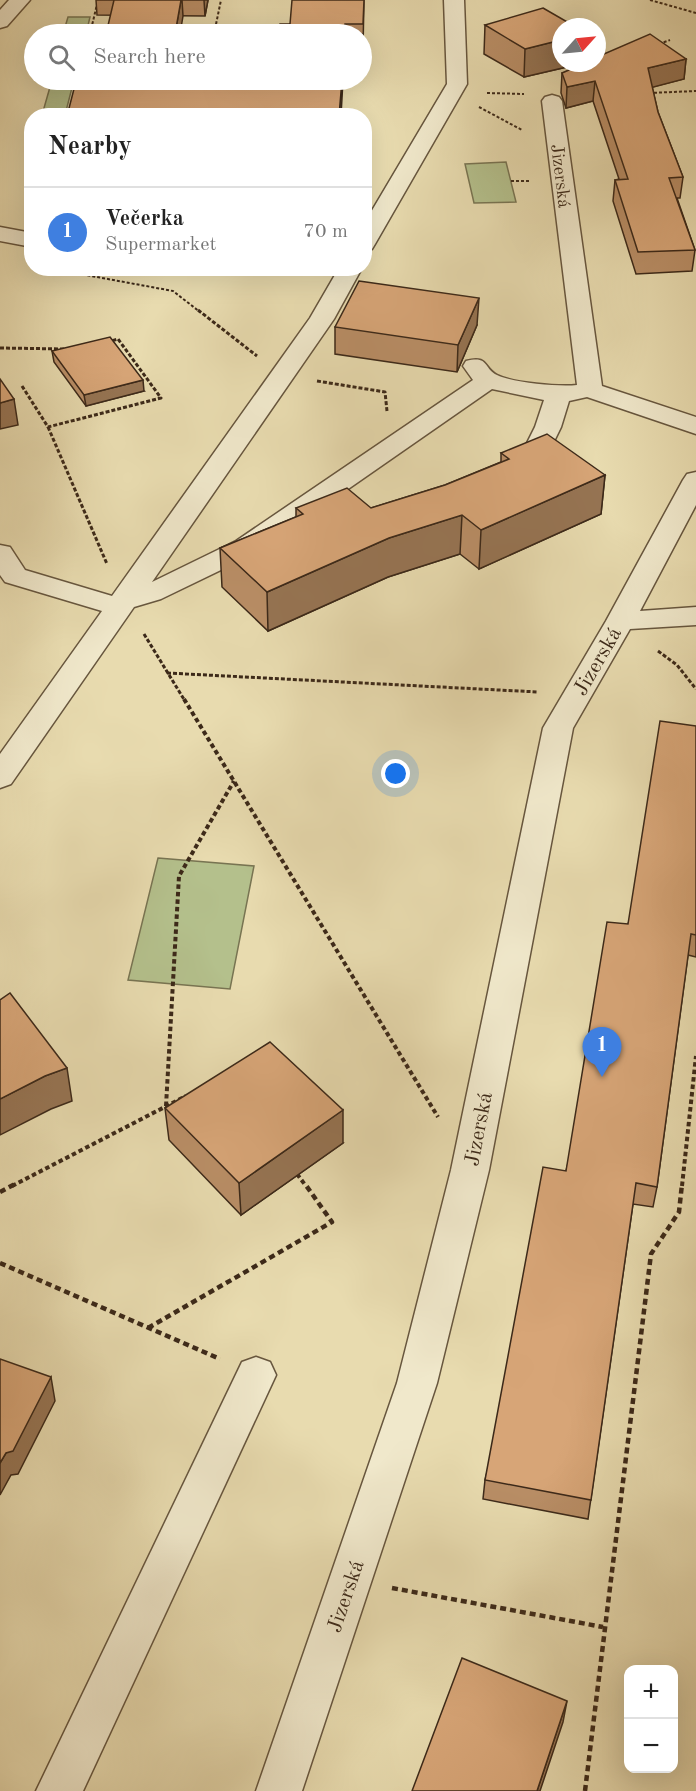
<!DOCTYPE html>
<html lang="en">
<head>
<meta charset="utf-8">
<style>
	:root { --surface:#fff; --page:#f6f6f6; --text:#222; --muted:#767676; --line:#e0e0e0; --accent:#ea580c }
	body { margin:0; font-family:"Old Standard TT",serif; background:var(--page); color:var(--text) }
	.controls { position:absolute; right:18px; bottom:18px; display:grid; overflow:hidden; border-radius:12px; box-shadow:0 6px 24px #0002 }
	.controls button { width:54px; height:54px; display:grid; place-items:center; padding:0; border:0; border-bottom:2px solid var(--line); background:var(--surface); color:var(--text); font:30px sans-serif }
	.compass { position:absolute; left:552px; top:18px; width:54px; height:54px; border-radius:50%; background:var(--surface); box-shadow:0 6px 24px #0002; rotate:63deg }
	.you { position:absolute; left:396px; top:774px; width:21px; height:21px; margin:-15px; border:4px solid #fff; border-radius:50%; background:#1a73e8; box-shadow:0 0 0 9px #1a73e833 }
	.badge { display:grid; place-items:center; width:39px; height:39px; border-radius:50%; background:var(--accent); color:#fff; font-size:20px; font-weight:700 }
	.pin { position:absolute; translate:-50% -50px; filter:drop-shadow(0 2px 3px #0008) }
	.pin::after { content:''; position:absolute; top:32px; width:21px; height:18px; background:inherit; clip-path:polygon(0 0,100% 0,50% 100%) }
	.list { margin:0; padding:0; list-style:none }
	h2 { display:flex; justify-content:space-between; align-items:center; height:78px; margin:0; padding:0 24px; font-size:26px }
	h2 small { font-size:20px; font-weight:400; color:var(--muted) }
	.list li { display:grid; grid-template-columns:39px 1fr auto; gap:18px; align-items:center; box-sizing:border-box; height:90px; padding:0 24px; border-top:2px solid var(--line) }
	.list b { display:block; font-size:22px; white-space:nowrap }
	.list p { margin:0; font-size:20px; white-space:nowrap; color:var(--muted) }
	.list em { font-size:20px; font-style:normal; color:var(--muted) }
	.icon { flex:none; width:33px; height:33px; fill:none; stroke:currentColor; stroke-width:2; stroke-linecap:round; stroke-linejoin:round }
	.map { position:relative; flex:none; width:696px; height:1791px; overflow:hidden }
	.search { position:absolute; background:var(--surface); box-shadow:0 6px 24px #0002; left:24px; top:24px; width:348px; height:66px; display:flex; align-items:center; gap:15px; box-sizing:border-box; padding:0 21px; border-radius:33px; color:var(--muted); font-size:22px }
	.panel { position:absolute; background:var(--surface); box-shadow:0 6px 24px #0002; left:24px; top:108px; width:348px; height:168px; border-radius:24px }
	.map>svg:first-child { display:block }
</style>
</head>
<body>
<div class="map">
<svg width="696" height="1791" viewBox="0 0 696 1791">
	<rect width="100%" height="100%" fill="#e8dbaf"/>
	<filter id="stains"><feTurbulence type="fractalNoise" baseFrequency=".00333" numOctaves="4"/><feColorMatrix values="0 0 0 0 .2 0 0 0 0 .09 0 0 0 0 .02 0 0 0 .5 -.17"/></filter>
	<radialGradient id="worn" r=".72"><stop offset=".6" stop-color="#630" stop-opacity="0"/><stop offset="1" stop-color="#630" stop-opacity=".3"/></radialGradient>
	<g fill="#b4c08c" stroke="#787452" stroke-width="1.5">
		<polygon points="68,17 90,17 86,34 63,34"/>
		<polygon points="52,80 74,80 65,115 42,115"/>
		<polygon points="506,162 516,202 474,203 465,164"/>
		<polygon points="158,858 254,866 230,989 128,980"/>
	</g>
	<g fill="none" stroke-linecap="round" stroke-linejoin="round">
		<defs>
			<g id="minor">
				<polygon points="9,0 30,0 7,26 0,28 0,10"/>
				<polygon points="444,0 464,0 467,84 375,244 372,249 364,251 364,224 447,84"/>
				<path d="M 552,95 L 559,97 L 562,101 L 602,386 L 696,417 L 696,434 L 587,397 L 569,401 L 561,427 L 542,466 C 535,477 521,479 509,476 L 505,470 L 509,464 L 518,461 L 535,427 L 544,400 L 492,389 L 256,553 L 161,599 L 134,607 L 11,784 L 0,788 L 0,754 L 102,611 L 5,582 L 0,575 L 0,545 L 10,547 L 25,570 L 112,596 L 310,318 L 339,268 L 362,268 L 334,319 L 152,582 L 236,541 L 473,380 L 463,366 L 466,361 C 489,355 483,368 497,375 C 513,383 559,387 577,385 L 542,101 L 545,97 Z"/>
				<polygon points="0,227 32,233 32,247 0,241"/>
				<polygon points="696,472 696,505 640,611 696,607 696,625 630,629 573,728 489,1170 437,1383 302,1791 256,1791 397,1383 451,1170 543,728 606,621 683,480 687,474"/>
				<polygon points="256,1357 270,1362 276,1375 83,1791 36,1791 242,1362"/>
			</g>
		</defs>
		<use href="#minor" stroke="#67563e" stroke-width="3"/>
		<g stroke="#3c2919" stroke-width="2" stroke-dasharray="3 2" stroke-linecap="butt">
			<polyline points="650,0 696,13"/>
			<polyline points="90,34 98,0"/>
			<polyline points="214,34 221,0"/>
			<polyline points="659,44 670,40"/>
			<polyline points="76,89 79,80"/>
			<polyline points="487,93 524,94"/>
			<polyline points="649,93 696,91"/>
			<polyline points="479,107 522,130"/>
			<polyline points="511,181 531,181"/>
			<polyline points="48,268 173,291 200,312"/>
			<polyline points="92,268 104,276"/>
		</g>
		<g stroke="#3c2919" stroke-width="3" stroke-dasharray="4 2" stroke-linecap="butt">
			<polyline points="198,310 257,356"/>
			<polyline points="0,348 65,349"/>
			<polyline points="317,381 385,392 387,411"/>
			<polyline points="22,386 48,427 161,398 118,339 108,342"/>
			<polyline points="48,427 107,564"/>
			<polyline points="144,634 185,701"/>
			<polyline points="658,651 677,665 696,689"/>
			<polyline points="167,673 538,692"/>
		</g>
		<g stroke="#3c2919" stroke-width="4" stroke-dasharray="4.5 3" stroke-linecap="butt">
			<polyline points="184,699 438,1117"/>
			<polyline points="166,1106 179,876 234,781"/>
			<polyline points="297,1174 306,1186"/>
			<polyline points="12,1186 186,1096"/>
			<polyline points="682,1186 696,1056"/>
		</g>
		<g stroke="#3c2919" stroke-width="4.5" stroke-dasharray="6 4" stroke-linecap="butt">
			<polyline points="0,1192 15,1184"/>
			<polyline points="0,1263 220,1359"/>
			<polyline points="148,1328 332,1222 305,1184"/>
			<polyline points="392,1588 603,1627"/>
			<polyline points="585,1791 651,1254 679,1212 682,1184"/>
		</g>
		<use href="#minor" fill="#f0e8cb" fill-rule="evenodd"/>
	</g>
	<g fill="#b98e66" stroke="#3c2919" stroke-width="1.5">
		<polygon points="96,0 208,0 205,16 97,15"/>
		<polygon points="364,0 363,48 362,48 362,34 279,34 290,24"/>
		<polygon points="485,25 584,63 524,77 484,54"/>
		<polygon points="686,59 684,79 652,87 658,112 683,177 680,198 677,198 695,250 692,271 636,274 613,201 615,180 619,179 593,101 566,108 561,93 562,73"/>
		<polygon points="477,325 457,372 335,354 335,327"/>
		<polygon points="52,351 144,391 86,406 54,362"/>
		<polygon points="501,453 605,475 601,514 479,569 460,554 388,577 268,631 222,587 220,548 296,517 296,508 371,508 445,485 501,462"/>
		<polygon points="696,726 696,957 688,955 657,1187 653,1207 633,1204 588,1519 483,1499 485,1480 566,1171 628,924"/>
		<polygon points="165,1108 343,1143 241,1215 169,1140"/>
	</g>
	<g fill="#967453" stroke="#3c2919" stroke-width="1.5">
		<polygon points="181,0 182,0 183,16 180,34 175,34"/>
		<polygon points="204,0 208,0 205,16"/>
		<polygon points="561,40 561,63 584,63 524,77 525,49"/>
		<polygon points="686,59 684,79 646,89 648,68"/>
		<polygon points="342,80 343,80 341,116 339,116"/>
		<polygon points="595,81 593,101 566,108 567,87"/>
		<polygon points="479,298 477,325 457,372 458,345"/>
		<polygon points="143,380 144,391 86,406 84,395"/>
		<polygon points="14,399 18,425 0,429 0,403"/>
		<polygon points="605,475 601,514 479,569 481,530"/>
		<polygon points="462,515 460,554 388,577 268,631 267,592 389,538"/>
		<polygon points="67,1068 72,1101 51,1109 0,1135 0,1099 45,1076"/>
		<polygon points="343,1110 343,1143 241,1215 239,1183"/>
		<polygon points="51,1377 55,1401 18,1474 11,1475 0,1495 0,1463"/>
		<polygon points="567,1701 563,1722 540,1791 537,1791"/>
	</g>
	<g fill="#d7a577" stroke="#3c2919" stroke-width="1.5">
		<polygon points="114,0 181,0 175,34 106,34"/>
		<polygon points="292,0 364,0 363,24 345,24 345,34 279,34 280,24 290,24"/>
		<polygon points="543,8 576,27 561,27 561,40 525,49 485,25"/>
		<polygon points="650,34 686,59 648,68 658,112 683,177 669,178 695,250 638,252 615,180 628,179 595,81 567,87 562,73 585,63 597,63 597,57"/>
		<polygon points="96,80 342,80 339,116 67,116 75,85 95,85"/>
		<polygon points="359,281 479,298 458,345 335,327"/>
		<polygon points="110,337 143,380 84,395 52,351"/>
		<polygon points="0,379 14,399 0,403"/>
		<polygon points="547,434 605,475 481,530 462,515 389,538 267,592 220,548 303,514 296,508 347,488 371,508 445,485 509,459 501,453"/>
		<polygon points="660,721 696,726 696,935 691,934 657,1187 636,1183 591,1500 485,1480 543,1167 566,1171 607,922 628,924"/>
		<polygon points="10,993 67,1068 45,1076 0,1099 0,1000"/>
		<polygon points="270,1042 343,1110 239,1183 165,1108"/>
		<polygon points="0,1359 51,1377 13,1451 6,1453 0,1463"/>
		<polygon points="462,1658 567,1701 537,1791 412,1791"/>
	</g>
	<g text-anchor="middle" stroke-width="4.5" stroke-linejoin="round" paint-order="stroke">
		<g font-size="18" fill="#3c2919" stroke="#f0e8cb">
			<text transform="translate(561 176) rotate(83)" y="6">Jizerská</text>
		</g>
		<g font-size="21" fill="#3c2919" stroke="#f0e8cb">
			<text transform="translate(597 661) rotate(-60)" y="7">Jizerská</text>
			<text transform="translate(478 1129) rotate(-79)" y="7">Jizerská</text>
			<text transform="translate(345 1596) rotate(-71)" y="7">Jizerská</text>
		</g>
	</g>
	<rect width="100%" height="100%" filter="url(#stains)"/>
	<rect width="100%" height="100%" fill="url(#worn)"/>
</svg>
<div class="controls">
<button>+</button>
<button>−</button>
</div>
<svg class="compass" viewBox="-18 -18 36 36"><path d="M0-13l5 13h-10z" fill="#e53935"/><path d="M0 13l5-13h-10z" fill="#767676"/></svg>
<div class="you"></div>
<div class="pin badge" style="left:602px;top:1077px;background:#3f7fe0">1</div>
<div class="search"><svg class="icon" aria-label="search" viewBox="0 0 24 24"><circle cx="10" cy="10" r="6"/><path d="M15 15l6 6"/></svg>Search here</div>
<section class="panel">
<h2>Nearby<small></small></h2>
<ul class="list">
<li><span class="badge" style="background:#3f7fe0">1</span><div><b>Večerka</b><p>Supermarket</p></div><em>70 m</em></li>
</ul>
</section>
</div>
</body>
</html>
